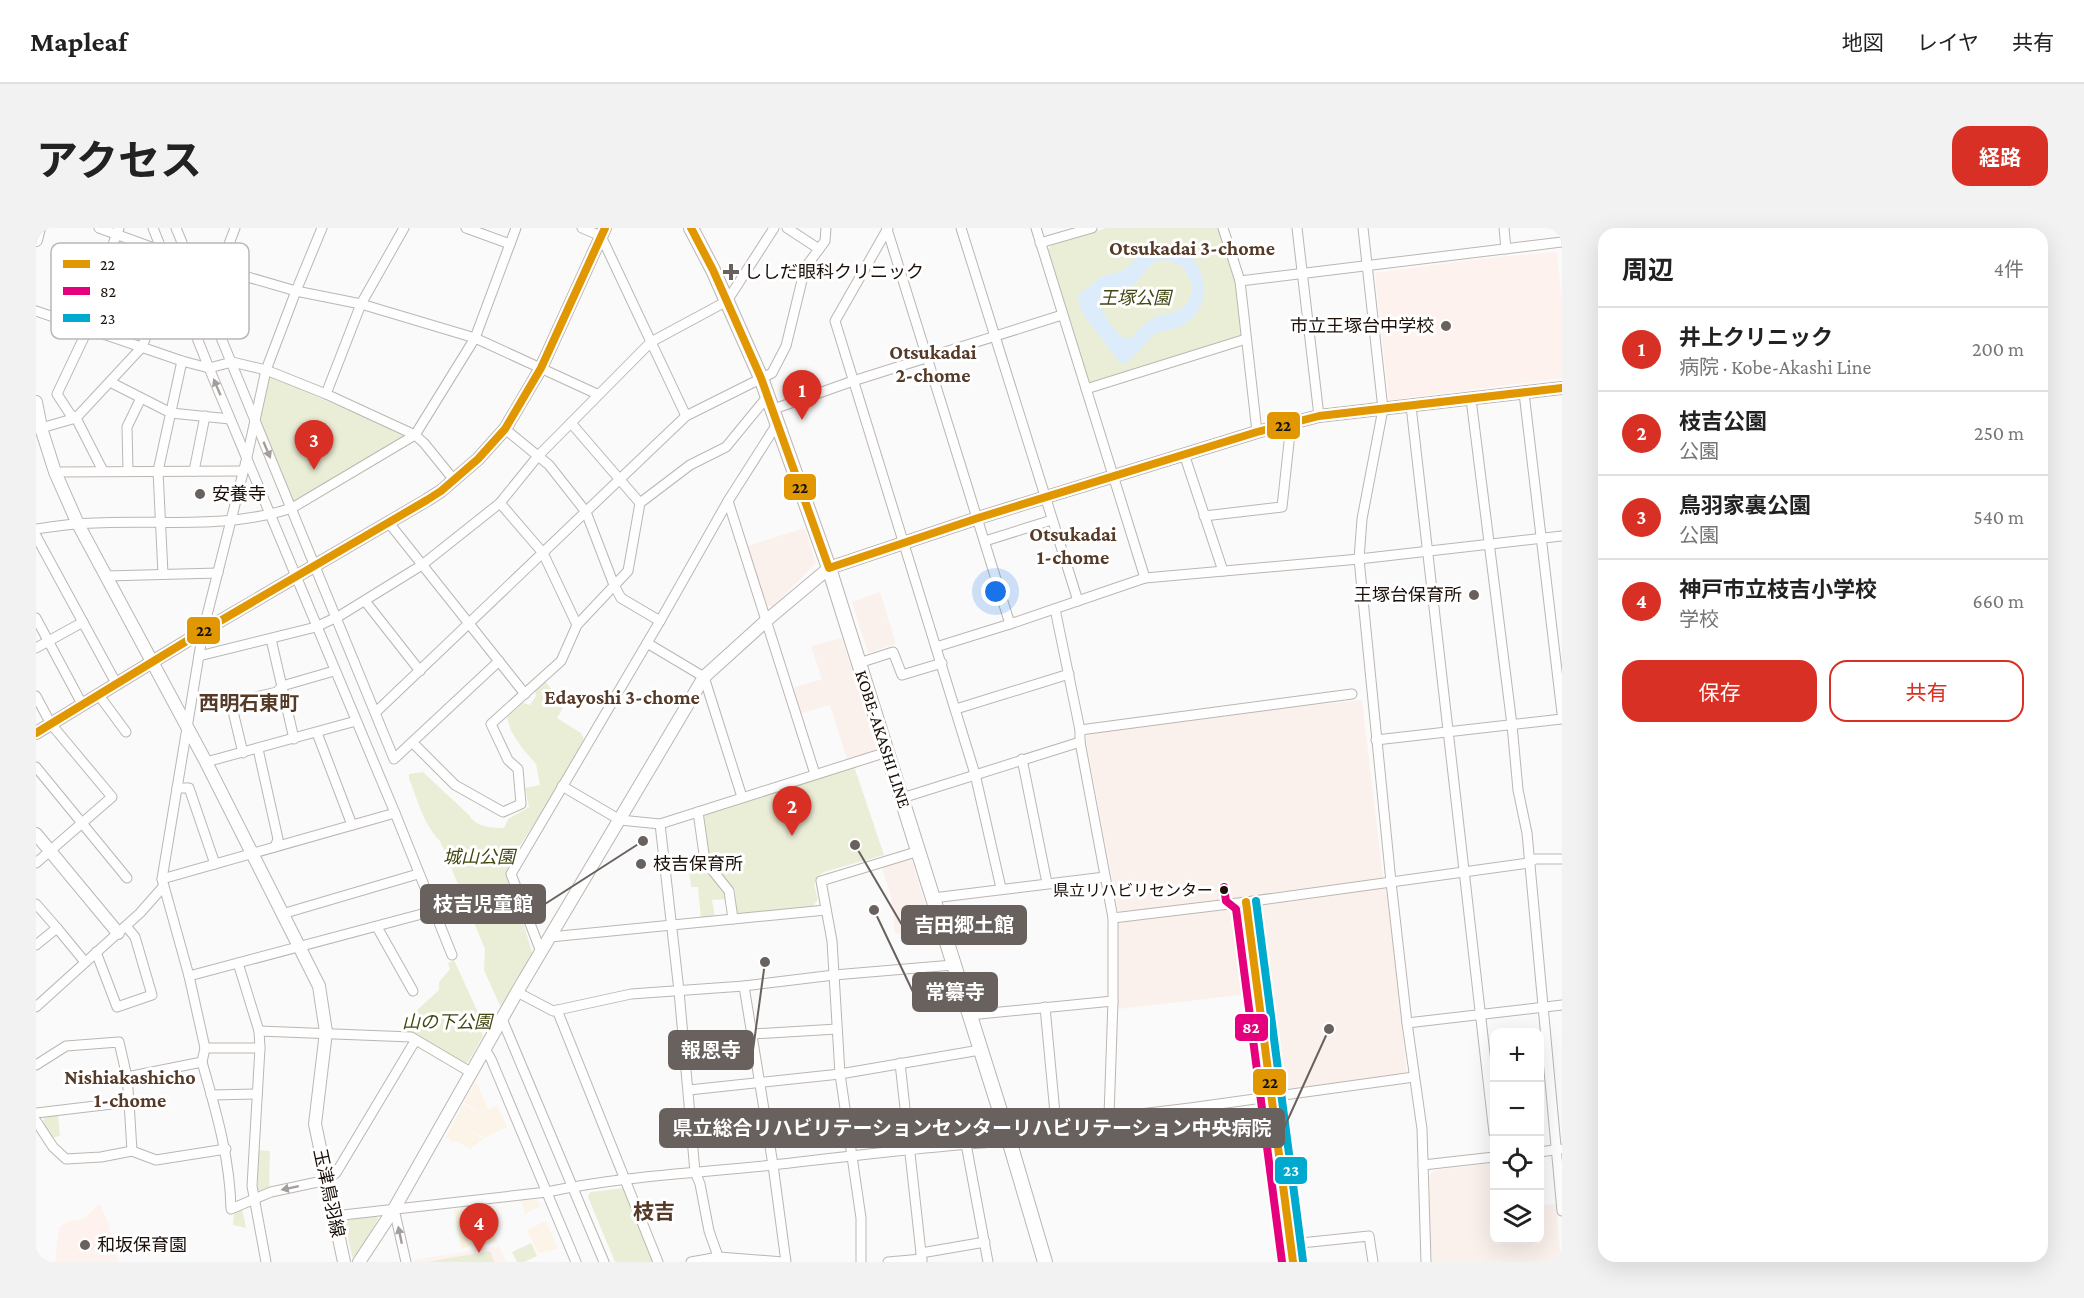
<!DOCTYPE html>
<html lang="ja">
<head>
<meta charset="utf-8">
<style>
	:root { --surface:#fff; --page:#f2f2f2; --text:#222; --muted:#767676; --line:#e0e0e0; --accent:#d93025 }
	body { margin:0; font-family:"Crimson Pro","Noto Sans JP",serif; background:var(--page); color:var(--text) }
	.controls { position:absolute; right:18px; bottom:18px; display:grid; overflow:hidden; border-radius:12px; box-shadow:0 6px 24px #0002 }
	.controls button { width:54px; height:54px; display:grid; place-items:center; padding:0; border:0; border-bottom:2px solid var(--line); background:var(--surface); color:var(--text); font:30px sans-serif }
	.you { position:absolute; left:960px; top:364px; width:21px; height:21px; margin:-15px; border:4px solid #fff; border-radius:50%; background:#1a73e8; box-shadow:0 0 0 9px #1a73e833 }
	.badge { display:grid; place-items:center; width:39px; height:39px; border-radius:50%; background:var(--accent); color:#fff; font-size:20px; font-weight:700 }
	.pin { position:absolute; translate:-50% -50px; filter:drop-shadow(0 2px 3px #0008) }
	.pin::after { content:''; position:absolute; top:32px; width:21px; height:18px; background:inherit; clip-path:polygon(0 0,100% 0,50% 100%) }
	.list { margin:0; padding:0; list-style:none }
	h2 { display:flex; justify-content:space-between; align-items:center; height:78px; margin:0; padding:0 24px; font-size:26px }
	h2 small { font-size:20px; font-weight:400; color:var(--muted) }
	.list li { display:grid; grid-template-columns:39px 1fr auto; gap:18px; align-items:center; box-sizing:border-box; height:84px; padding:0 24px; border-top:2px solid var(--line) }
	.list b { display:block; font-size:22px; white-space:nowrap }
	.list p { margin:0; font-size:20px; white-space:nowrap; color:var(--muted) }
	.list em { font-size:20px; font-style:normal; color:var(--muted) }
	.actions { display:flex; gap:12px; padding:18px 24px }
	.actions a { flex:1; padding:14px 0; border:2px solid var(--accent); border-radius:18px; text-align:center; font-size:21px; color:var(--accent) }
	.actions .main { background:var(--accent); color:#fff }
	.icon { flex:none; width:33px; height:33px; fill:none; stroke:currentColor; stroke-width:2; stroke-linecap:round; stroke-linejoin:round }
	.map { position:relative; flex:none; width:1526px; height:1034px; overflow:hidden; border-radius:18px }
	header { display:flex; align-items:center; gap:36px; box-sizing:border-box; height:84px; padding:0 30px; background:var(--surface); border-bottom:2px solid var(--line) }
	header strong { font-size:28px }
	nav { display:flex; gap:33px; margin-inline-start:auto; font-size:21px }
	.intro { display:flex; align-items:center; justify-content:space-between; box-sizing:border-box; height:144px; padding:0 36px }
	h1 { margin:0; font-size:42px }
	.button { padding:15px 27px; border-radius:18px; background:var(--accent); color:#fff; font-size:21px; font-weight:700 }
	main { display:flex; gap:36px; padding:0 36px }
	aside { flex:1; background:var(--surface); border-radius:18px; box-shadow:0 6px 24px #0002 }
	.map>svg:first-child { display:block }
</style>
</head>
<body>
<header>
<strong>Mapleaf</strong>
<nav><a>地図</a><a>レイヤ</a><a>共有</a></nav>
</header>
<div class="intro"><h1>アクセス</h1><a class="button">経路</a></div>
<main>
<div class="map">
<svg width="1526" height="1034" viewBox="0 0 1526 1034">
	<rect width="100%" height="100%" fill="#fafafa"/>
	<g fill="#fbf1ec">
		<polygon points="769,300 780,335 737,379 731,377 711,318"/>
		<polygon points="844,364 860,416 832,425 816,374"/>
		<polygon points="806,410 840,518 838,523 811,531 794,477 763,486 756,460 786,451 775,418"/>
		<polygon points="1326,472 1347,650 1087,685 1082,682 1050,513 1052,505 1197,485"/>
		<polygon points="875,630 896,699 866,707 859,705 855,669 846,639"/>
		<polygon points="1351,659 1371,847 1241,862 1216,679"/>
		<polygon points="1197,681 1206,701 1214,766 1082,781 1078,697 1082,694"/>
		<polygon points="1458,935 1458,1012 1504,1012 1504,977 1520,976 1525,1034 1396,1034 1393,995 1394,946 1399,942"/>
	</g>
	<g fill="#fcf3e9">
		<polygon points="440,853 452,881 444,885 428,874"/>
		<polygon points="428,876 444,886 461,877 471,899 448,910 423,895 447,911 434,921 420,913 418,915 409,909"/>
		<polygon points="485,972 501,972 505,978 489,986"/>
		<polygon points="510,993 522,1021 502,1025 491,1002"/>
	</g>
	<g fill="#fdf2ed">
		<polygon points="1518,24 1521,25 1526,72 1526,150 1353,172 1339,45 1451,30"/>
		<polygon points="64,976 72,994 82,1034 19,1034 23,1000 32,993 47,991"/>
		<polygon points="463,1018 470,1034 378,1034 377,1032"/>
	</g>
	<g fill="#ebeed7">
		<polygon points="1070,0 1184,0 1200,52 1208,105 1202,111 1057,156 1051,152 1011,22 1016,17"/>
		<polygon points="233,148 365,205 367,210 257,273 223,193"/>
		<path d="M 509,453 L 521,469 L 528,472 L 528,478 L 521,490 L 545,505 L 548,511 L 530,547 L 477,628 L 470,645 L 473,657 L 485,688 L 497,727 L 478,754 L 465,780 L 448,742 L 449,721 L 404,613 C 387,596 382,572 373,551 L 373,546 L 387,544 L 433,587 C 440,599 455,600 468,600 L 472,591 L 493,579 L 489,560 L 504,557 L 500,536 L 486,520 L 475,503 L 471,489 L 487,475 L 494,477 L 500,468 L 499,463 Z"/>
		<path d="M 818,538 L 848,627 L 788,644 C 775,653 778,657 782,671 L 776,680 L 708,687 L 700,685 L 699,661 L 691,661 L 692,671 L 676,672 L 679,690 L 665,692 L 662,659 L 655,659 L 653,641 L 673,638 L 668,589 L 670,584 Z"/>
		<polygon points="418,732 445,791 441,794 447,808 433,833 428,837 384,812 380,806 366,806 365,797 403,762 403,754 414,741 412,735"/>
		<polygon points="22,887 24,908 16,910 7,894 9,888"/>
		<polygon points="222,922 234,923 233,960 222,963"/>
		<polygon points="588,960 619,1031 617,1034 579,1034 552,969 554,964"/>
		<polygon points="206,980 210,1000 197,997 198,984"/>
		<polygon points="340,986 342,991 321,1028 316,1029 309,995 311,991"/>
		<polygon points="495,1015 501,1028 488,1034 481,1034 476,1024"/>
		<polygon points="454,1023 458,1034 391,1034"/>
	</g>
	<polygon fill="#fbf5e0" points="449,979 461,1014 425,1020 418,982"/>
	<path fill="#ddecfb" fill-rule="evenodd" d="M 1124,15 C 1132,17 1140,18 1147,22 C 1166,31 1174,66 1162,83 C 1157,90 1144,100 1136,102 C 1129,103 1124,102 1118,107 C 1108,116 1100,127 1089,136 L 1085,136 L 1046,85 L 1041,68 L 1066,48 L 1081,45 L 1089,41 L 1103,27 ZM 1124,32 C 1136,32 1145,36 1151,46 C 1161,60 1154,79 1138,84 C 1130,87 1123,86 1116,91 C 1107,96 1102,103 1095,110 L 1086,110 L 1072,93 L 1062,74 C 1072,64 1085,65 1096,58 C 1109,50 1106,39 1124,32 Z"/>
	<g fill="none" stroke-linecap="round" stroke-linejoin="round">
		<defs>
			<g id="street">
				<polyline points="63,0 126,23"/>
				<polyline points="117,0 173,140 359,585 416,727"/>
				<polyline points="140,0 358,531 463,433"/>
				<path d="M 286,0 L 260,63 L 230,142 L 211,229 L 167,403 L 126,651 L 153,748 L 169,820 L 166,834 C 180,883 194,930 195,981 L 235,964 L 291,952 L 300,945 L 379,813"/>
				<polyline points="430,0 474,16"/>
				<polyline points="546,0 565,8 650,188"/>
				<polyline points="751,0 783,21"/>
				<polyline points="852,0 799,93 939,546 965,660"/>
				<polyline points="925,0 1042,373"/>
				<polyline points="1000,0 1109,350"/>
				<polyline points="1187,0 1204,53 1221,204"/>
				<polyline points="1261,0 1283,188"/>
				<polyline points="1327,0 1347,181 1326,291 1323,331 1355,654 1371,795 1386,901 1390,1034"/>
				<polyline points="1468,0 1470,21"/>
				<polyline points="851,1 974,396"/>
				<polyline points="1004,15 1056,0"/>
				<polyline points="129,31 149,22"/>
				<polyline points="153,32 260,63 325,76 439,110 561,166"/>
				<polyline points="184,40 199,0"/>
				<polyline points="1204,53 1526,14"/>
				<polyline points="174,81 190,41"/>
				<polyline points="0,83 146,133 173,140 196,134 230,142 290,166 379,207 388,215 418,252"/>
				<polyline points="74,154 135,185 194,191"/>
				<polyline points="1050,161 1210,111"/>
				<polyline points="1488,165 1526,485"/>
				<polyline points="290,166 325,76 368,0"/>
				<polyline points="1435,171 1476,497 1482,562 1491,605 1526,983"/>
				<polyline points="1375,178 1458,905"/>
				<polyline points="735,182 817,153 1026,87"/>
				<polyline points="535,195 604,275"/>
				<polyline points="5,200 40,190 106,119 135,44"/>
				<polyline points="469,201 513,237 550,284 578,357 585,370 624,393"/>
				<polyline points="1148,226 1187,343"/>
				<polyline points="67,243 40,190 34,186 21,166 50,105 50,90 83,0"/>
				<polyline points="92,243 91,199 105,170"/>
				<polyline points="158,243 169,188"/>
				<polyline points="19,244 207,243"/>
				<polyline points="692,273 779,546"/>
				<polyline points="464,275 507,325 541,397"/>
				<polyline points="1168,288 1246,279 1254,205 1252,196"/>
				<polyline points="353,295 489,466"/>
				<path d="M 0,301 C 14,299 27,297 41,296 C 113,290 186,303 256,280 L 379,207 L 439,110 L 480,0"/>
				<polyline points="0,308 80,455"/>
				<polyline points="949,313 1016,292"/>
				<polyline points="127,346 122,243 146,133"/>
				<polyline points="70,348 182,345"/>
				<polyline points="329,373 384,443"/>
				<polyline points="1019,381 1044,502 1044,514 1077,690 1077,773 1073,888"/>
				<polyline points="0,390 46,476"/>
				<polyline points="235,411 258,511"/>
				<polyline points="611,415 668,449 706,569"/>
				<polyline points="900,419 974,396 1109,350 1323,331 1526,308"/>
				<polyline points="0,420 47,394"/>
				<polyline points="163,428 280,399 305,387 386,337 464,275 502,228 615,114 691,73 738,0"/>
				<polyline points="823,435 857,424 866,447 906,435"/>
				<polyline points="62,466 90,504"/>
				<polyline points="0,468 15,496 76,569 0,635"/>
				<polyline points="920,481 1033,446"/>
				<polyline points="340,484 650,188 736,145 750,118 769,40 789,13 790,0"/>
				<polyline points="1044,502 1316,466"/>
				<polyline points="281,505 316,597"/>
				<polyline points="1340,512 1526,491"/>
				<polyline points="377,515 419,557 467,584 485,576 482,541 472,532 455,496 525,433 541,397 592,343 604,275 654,237 690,219 731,169"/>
				<polyline points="222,521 242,611 239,619"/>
				<polyline points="207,525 195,475 241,464 246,458 298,443"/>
				<polyline points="986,531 1011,655"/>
				<polyline points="170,534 320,493"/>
				<polyline points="0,539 91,650"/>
				<polyline points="526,558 584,592 624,596 851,524"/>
				<polyline points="141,560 153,560 179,636"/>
				<polyline points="866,570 1044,514"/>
				<polyline points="662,584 669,633 693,663 697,691"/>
				<polyline points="624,596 643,763 659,944 664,956 673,1003 684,1034"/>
				<polyline points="126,651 359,585"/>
				<polyline points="897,670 1069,649"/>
				<polyline points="1210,674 1236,868"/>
				<polyline points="0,676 21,700"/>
				<polyline points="246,686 382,646"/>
				<polyline points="1077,690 1210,674 1493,635 1499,631 1526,631"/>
				<polyline points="341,699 377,763"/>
				<polyline points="514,709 790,682"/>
				<polyline points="0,717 21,700 49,734"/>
				<polyline points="60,724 81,779 116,767 99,709 90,698"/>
				<polyline points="505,724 475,646 624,393 692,273 741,196"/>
				<polyline points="202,735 223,803"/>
				<polyline points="153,748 397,683"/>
				<polyline points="708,758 737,937 750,1034"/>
				<polyline points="481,764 517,783 595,766 708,758 798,747 917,737"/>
				<polyline points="0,779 104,685 127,659"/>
				<polyline points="1009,779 1020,896"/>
				<polyline points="521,782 622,1034"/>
				<polyline points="933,787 1077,773"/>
				<polyline points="466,791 568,1034"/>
				<polyline points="1371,795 1526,777"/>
				<polyline points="716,806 801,801"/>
				<polyline points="169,820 224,820 223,803 375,809 436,845"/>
				<polyline points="224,820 216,958 230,1034"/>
				<polyline points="449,821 455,831 540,1034"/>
				<polyline points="864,835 886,1034"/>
				<polyline points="0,837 30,818 83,814 91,849 93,874 0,885"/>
				<polyline points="91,849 166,834"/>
				<polyline points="653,862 804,846 944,822"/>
				<polyline points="175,867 221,866"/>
				<polyline points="93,874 96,923"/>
				<polyline points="0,893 17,919 30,931 65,929 96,923 120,932 190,921"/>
				<polyline points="970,902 1154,880 1378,849"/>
				<polyline points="930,916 952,1034"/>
				<polyline points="1504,924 1524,921"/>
				<polyline points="1387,937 1458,929"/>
				<polyline points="358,981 370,1034"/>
				<path d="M 298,988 L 511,964 C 585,948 662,945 737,937 C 815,928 894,918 973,913"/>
				<polyline points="1255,1016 1333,1008 1337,1034"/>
				<polyline points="885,1025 949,1014"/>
				<polyline points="655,1034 683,1029 747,1034"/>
				<polyline points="825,1034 825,990 804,846 796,713 785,653 883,623"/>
				<polyline points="852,1034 886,1031"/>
			</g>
			<g id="secondary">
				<polyline points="0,12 3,0"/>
				<polyline points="0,174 5,200 19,244 42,296 170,534 283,758 290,804 279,896 308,1034"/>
				<polyline points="0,505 167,403 391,272 405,263 442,231 469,201 505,140 569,0"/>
				<polyline points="0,606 82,705"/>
				<polyline points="1236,868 1257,1034"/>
				<polyline points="323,1034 358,981 481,764 668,449 731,392 793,340 942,290 1221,204 1283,188 1526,160"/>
			</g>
			<polyline id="primary" points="655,0 677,42 725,150 793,340 970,902 1009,1034"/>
		</defs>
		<use href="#street" stroke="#bcb6b2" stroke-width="11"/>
		<use href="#secondary" stroke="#bcb6b2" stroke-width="14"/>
		<use href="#primary" stroke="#bcb6b2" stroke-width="16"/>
		<use href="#street" stroke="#fefefe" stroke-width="9"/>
		<use href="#secondary" stroke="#fefefe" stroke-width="12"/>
		<use href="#primary" stroke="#fefefe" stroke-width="14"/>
		<defs>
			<g id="bus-1">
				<polyline points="655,0 677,42 725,150 793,340 942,290 1221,204 1283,188 1526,160"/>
				<polyline points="0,505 167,403 391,272 405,263 442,231 469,201 505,140 569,0"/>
				<polyline points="1210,674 1257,1034"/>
			</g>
			<polyline id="bus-2" points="1188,659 1190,673 1200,681 1246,1034"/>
			<polyline id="bus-3" points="1220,673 1267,1033"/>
		</defs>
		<use href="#bus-1" stroke="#fff" stroke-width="12"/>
		<use href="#bus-2" stroke="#fff" stroke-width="12"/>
		<use href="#bus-3" stroke="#fff" stroke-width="12"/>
		<use href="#bus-1" stroke="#e19701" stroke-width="8"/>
		<use href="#bus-2" stroke="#e5007d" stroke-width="8"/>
		<use href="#bus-3" stroke="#00a9ce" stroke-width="8"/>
	</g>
	<defs><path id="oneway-solid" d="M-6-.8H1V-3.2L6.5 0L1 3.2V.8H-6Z" transform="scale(1.5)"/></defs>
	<g fill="#a39e9c">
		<use href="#oneway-solid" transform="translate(181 159) rotate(-113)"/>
		<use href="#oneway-solid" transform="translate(231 222) rotate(67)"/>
		<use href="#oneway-solid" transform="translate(254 960) rotate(168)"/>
		<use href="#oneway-solid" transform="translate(364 1007) rotate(-102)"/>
	</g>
	<g fill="#69615d" stroke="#fff" stroke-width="2">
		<path d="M692 35h6v6h6v6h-6v6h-6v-6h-6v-6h6z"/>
		<circle cx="1410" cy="98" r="6"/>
		<circle cx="164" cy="266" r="6"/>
		<circle cx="1438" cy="367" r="6"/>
		<circle cx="605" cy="636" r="6"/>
		<circle cx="49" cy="1017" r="6"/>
	</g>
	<circle fill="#1b0f08" stroke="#fff" stroke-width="2" cx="1188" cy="662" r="5"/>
	<g text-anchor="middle" stroke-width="6" stroke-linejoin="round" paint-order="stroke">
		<g font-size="16" fill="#1b0f08" stroke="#fff" text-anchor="end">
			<text x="1177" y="668">県立リハビリセンター</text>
		</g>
		<g font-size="18" fill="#1b0f08" stroke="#fff" text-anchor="start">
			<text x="708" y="50">ししだ眼科クリニック</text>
			<text x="1398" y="104" text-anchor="end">市立王塚台中学校</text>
			<text x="176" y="272">安養寺</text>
			<text x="1426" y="373" text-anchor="end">王塚台保育所</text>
			<text x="617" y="642">枝吉保育所</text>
			<text x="61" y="1023">和坂保育園</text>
		</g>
		<g font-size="18" font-style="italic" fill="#424610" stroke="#fff">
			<text x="1099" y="76">王塚公園</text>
			<text x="443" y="635">城山公園</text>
			<text x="411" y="800">山の下公園</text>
		</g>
		<g font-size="18" fill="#1b0f08" stroke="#fff">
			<text transform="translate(847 511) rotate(72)" y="6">KOBE-AKASHI LINE</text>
			<text transform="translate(293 965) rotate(78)" y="6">玉津鳥羽線</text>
		</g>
		<g font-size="20" font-weight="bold" fill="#563a28" stroke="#fff">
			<text x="1156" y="27">Otsukadai 3-chome</text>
			<text x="897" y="131">Otsukadai<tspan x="897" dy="23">2-chome</tspan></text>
			<text x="1037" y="313">Otsukadai<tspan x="1037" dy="23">1-chome</tspan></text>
			<text x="586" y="476">Edayoshi 3-chome</text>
			<text x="213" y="482">西明石東町</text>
			<text x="94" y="856">Nishiakashicho<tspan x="94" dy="23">1-chome</tspan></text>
		</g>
		<g font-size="21" font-weight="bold" fill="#563a28" stroke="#fff">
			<text x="618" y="991">枝吉</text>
		</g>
	</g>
	<rect x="15" y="15" width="198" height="96" rx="9" fill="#fff" stroke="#bbb7b5" stroke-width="1.5"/>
	<rect x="27" y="32" width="27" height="8" fill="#e19701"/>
	<rect x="27" y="59" width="27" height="8" fill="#e5007d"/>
	<rect x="27" y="86" width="27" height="8" fill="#00a9ce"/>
	<g font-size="16" fill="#1b0f08">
		<text x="64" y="42">22</text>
		<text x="64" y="69">82</text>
		<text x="64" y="96">23</text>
	</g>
	<path fill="none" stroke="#69615d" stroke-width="2" d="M607 613L509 676M819 617L866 697M838 682L877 764M729 734L717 822M1293 801L1248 900"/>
	<g fill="#69615d" stroke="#fff" stroke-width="2">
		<circle cx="607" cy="613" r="6"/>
		<circle cx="819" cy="617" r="6"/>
		<circle cx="838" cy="682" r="6"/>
		<circle cx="729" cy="734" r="6"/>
		<circle cx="1293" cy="801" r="6"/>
	</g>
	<g fill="#69615d" stroke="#69615d" stroke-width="2">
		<rect x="385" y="657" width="124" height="38" rx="6"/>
		<rect x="866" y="678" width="124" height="38" rx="6"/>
		<rect x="877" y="745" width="84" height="38" rx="6"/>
		<rect x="633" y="803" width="84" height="38" rx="6"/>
		<rect x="624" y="881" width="624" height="38" rx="6"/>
	</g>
	<g font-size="20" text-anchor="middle" font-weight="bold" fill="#fff">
		<text x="447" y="683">枝吉児童館</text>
		<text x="928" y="704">吉田郷土館</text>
		<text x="919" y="771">常纂寺</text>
		<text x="675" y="829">報恩寺</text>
		<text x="936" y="907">県立総合リハビリテーションセンターリハビリテーション中央病院</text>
	</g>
	<g stroke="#fff" stroke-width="2">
		<rect x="1230" y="183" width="35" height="29" rx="6" fill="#e19701"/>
		<rect x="747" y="245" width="34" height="28" rx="6" fill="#e19701"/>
		<rect x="150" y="388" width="35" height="29" rx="6" fill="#e19701"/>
		<rect x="1198" y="785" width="35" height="29" rx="6" fill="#e5007d"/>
		<rect x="1216" y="840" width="35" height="28" rx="6" fill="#e19701"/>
		<rect x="1238" y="928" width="34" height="29" rx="6" fill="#00a9ce"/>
	</g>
	<g font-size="16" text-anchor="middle" font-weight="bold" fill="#fff">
		<text x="1215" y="805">82</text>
		<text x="1255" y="948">23</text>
	</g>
	<g font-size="16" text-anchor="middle" font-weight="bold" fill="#111">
		<text x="1247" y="203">22</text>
		<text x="764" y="265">22</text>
		<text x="168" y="408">22</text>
		<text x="1234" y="860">22</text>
	</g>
</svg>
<div class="controls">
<button>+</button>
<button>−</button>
<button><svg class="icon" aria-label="locate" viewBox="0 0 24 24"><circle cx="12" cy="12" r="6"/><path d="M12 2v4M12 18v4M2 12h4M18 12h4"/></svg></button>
<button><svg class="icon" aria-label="layers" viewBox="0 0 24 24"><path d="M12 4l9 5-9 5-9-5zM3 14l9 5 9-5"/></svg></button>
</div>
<div class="you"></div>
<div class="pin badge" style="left:766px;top:192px">1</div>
<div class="pin badge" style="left:756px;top:608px">2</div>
<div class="pin badge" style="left:278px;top:242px">3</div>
<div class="pin badge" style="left:443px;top:1025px">4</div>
</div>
<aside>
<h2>周辺<small>4件</small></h2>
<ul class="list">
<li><span class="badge">1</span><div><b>井上クリニック</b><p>病院 · Kobe-Akashi Line</p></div><em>200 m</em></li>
<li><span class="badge">2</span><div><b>枝吉公園</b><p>公園</p></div><em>250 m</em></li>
<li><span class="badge">3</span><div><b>鳥羽家裏公園</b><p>公園</p></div><em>540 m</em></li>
<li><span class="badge">4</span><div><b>神戸市立枝吉小学校</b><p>学校</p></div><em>660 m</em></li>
</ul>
<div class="actions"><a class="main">保存</a><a>共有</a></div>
</aside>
</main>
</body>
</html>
